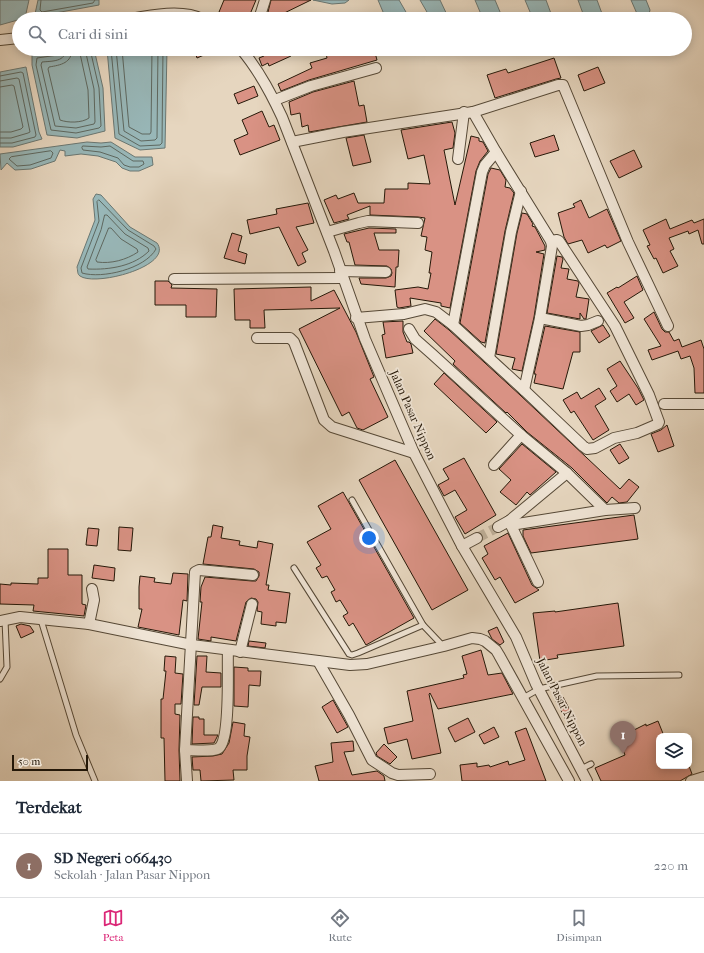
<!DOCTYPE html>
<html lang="id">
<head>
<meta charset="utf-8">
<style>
	:root { --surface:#fff; --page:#f6f6f7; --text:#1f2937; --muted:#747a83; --line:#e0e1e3; --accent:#db2777 }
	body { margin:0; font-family:"IM FELL French Canon",serif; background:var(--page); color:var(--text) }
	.controls { position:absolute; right:12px; bottom:12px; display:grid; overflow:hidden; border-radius:8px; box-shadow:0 2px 10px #0003 }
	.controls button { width:36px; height:36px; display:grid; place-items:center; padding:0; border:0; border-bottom:1px solid var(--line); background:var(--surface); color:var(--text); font:20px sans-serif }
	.scale { position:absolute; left:12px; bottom:10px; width:76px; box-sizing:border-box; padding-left:4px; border:2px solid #251808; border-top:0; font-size:11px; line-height:14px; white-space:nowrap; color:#251808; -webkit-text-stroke:3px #efe4d5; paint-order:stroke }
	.you { position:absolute; left:369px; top:538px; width:14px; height:14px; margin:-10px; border:3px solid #fff; border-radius:50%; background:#1a73e8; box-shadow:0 0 0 6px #1a73e833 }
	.badge { display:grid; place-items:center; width:26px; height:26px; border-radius:50%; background:var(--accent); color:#fff; font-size:13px; font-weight:700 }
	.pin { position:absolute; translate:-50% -33px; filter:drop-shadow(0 1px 2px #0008) }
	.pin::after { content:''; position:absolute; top:21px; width:14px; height:12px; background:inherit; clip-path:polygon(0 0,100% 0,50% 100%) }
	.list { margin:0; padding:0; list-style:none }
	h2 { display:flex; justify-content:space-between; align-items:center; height:52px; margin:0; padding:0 16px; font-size:17px }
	h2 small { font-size:13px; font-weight:400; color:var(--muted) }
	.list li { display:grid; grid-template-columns:26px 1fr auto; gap:12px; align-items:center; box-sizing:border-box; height:64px; padding:0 16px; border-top:1px solid var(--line) }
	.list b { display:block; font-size:15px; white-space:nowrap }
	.list p { margin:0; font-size:13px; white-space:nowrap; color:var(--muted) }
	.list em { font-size:13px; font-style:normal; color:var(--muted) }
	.icon { flex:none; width:22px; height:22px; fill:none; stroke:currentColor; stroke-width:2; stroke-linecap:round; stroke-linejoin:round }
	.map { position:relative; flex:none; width:704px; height:781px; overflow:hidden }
	.search { position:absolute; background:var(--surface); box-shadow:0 2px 10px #0003; left:12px; right:12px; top:12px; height:44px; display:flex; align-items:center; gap:10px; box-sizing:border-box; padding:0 14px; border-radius:22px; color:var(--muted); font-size:15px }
	.sheet { height:116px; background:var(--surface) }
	nav { display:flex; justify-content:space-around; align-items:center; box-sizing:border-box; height:56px; border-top:1px solid var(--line); background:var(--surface); font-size:11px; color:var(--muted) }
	nav a { display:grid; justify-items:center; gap:2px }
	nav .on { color:var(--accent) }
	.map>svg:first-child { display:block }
</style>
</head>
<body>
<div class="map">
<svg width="704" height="781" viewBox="0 0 704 781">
	<rect width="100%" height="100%" fill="#e6d6bf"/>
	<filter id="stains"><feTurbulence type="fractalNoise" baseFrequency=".005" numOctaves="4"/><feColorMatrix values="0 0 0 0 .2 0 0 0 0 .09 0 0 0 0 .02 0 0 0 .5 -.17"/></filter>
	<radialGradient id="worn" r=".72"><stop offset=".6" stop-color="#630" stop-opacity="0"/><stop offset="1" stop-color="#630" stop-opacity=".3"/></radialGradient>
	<g fill="#98b7b8" stroke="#6a7772">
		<polygon points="0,0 29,0 25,18 0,25"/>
		<polygon points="38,0 99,0 99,5 39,16 35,14"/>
		<polygon points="313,0 349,0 345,3 332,4"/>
		<polygon points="378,0 399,0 410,19 386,19"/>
		<polygon points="420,0 440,0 449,19 431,19"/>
		<polygon points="475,0 495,0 503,19 483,19"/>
		<polygon points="525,0 546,0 553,19 533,19"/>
		<polygon points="578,0 597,0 604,19 585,19"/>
		<polygon points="631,0 646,0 650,10 649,14 645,16 638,16"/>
		<polygon points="72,49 94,49 103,88 105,131 77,138 47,135 32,65 32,54"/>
		<polygon points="107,49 167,49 165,148 140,150 115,138"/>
		<polygon points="26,67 39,132 42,139 13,147 0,147 0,72"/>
		<polygon points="87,142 101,143 111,142 135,157 152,157 153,165 139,171 130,171 122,168 116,162 98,156 81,154 65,156 65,151 60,150 55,161 31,169 15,170 7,163 1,170 0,154"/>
		<path d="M 96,194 L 101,195 L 130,227 L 157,243 C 174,266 95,287 80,276 C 77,274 78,271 77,267 L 95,220 L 93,199 Z"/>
	</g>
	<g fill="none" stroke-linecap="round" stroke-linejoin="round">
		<g stroke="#5e6860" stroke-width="1">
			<polyline points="41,0 40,10 42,12 93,3 95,0"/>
			<polyline points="61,49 61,52 58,55 37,58 36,65 51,130 76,133 99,128 101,126 99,88 90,49"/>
			<path d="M 66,49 C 66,62 52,61 42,62 L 41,65 L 55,126 L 76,128 L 94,124 L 95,122 L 94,89 L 85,49"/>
			<path d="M 72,49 C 72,63 61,65 49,67 L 48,69 L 60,120 C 68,123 82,123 89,118 L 88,90 L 79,49"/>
			<polyline points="111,49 119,134 140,146 160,145 162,143 163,49"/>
			<polyline points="116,49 124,131 141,141 155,140 157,138 158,49"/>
			<polyline points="122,49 129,127 142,134 150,134 151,132 152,49"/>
			<polyline points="0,76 21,72 23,73 36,135 35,137 12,143 0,143"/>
			<polyline points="0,81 17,78 19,79 30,132 28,133 11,138 0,138"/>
			<polyline points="0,87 12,85 14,86 23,127 21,129 11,132 0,132"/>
			<polygon points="83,146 101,147 110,146 133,161 143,161 144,164 139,167 130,167 124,165 118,158 100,152 83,150 82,148"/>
			<polygon points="51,151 53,153 51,158 30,165 17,166 9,159 11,157"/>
			<path d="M 99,200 L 128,230 L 154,246 L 156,249 C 145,269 102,279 82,273 L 81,268 L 99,221 L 97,202 Z"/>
			<path d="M 105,215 L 107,215 L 125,234 L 148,248 L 149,251 C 134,266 110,270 88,269 L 87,267 L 101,230 Z"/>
			<path d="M 109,228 L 111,228 L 121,239 L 137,249 L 138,252 C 126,260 111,264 97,262 L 96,260 Z"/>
		</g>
	</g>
	<g fill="#d99284" stroke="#251808">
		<polygon points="224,0 256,0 248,19 228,19 223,17 224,14 219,12"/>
		<polygon points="271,0 311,0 272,19 269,19 267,16"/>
		<polygon points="194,49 218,49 197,58"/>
		<polygon points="268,49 288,49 291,56 269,66 268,63 262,66 259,58 264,56 262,52"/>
		<polygon points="325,49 374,49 377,60 309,80 281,91 278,84 312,68 310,63 327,58"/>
		<polygon points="554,58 561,78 556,79 495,98 487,75 506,69 508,73"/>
		<polygon points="598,67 605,83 584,91 578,75"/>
		<polygon points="354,81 359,106 364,105 367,122 309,132 308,125 302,127 300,113 291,115 289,102 313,92"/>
		<polygon points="254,86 258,96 238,104 234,94"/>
		<polygon points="262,111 269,127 274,125 280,140 240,155 234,140 248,134 242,120"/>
		<polygon points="452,122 455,133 453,148 444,150 455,205 471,136 479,138 479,141 483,142 488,151 480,161 476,171 450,308 441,306 441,303 410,298 411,306 399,308 397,307 395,290 418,287 428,289 431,273 429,273 432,252 425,250 427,237 421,236 425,218 418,217 370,215 370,206 347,215 349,219 334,223 324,200 336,195 338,199 354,193 358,203 384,203 385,189 408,189 408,183 430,184 424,155 408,159 401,130"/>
		<polygon points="364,135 371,162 353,166 346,138"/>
		<polygon points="554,135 559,150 535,157 530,143"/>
		<polygon points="634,150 642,167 619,178 610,161"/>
		<polygon points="491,168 500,170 506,180 505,187 510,188 514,193 505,231 485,343 481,342 460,323 488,174"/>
		<polygon points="581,200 589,218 607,209 621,241 607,248 605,245 588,253 582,240 568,244 564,237 558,213 575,207 573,204"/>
		<polygon points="308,203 314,223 296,227 308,250 302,253 306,262 298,266 279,227 250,234 247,220 277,214 276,209"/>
		<polygon points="522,213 527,214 533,224 532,226 535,227 545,246 545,250 536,252 544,254 534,317 522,371 512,369 515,358 496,354 517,233"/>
		<polygon points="666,219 670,229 692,220 694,223 704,219 704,244 702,244 698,230 689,234 688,231 669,238 674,249 670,251 678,266 663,273 656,258 654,259 647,246 650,245 643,230"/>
		<polygon points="369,228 396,229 396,233 374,233 379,250 399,250 398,267 396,267 395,287 361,284 359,278 386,278 391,276 392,273 391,269 387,266 355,265 349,242 347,242 344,234"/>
		<polygon points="232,233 242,236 238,251 247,254 245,264 224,258"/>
		<polygon points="557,256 562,257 563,259 561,268 569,269 567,279 578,281 579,283 576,297 589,299 586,319 584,319 580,313 580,319 547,313"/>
		<polygon points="637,276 643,290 624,302 634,318 625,323 607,293 617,287 618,288"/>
		<polygon points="155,281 168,281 172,285 171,288 217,289 216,317 186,317 186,305 155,305"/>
		<polygon points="311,287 311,301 334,290 356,332 374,377 370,379 388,417 363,430 357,428 349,412 342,416 299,329 340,308 264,310 265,328 250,328 250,320 235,320 234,289"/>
		<polygon points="654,312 662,329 665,332 669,332 674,341 679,339 682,347 701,340 704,349 704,393 695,393 694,368 690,356 681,359 678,351 652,360 648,350 661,346 644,319"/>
		<polygon points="435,319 449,330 520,395 620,489 629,479 639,487 627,502 619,503 612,497 607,503 572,468 527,432 507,412 506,413 453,364 455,361 424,331"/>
		<polygon points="403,321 403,332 407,342 409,342 411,344 413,353 386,358 382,335 385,334 383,322"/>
		<polygon points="603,325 610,336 599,343 591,331"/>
		<polygon points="545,326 580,332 580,352 573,352 563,389 534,383 536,374 534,374"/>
		<polygon points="620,361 638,388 644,400 636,405 629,394 617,402 610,391 617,386 607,369"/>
		<polygon points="444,373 497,422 486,433 434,384"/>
		<polygon points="599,388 606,399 595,406 609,430 593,440 574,411 571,413 563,400 577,392 581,399"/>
		<polygon points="667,425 674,446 658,452 651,434 661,430"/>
		<polygon points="522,444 556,472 530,495 527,492 516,505 500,492 511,480 499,469"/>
		<polygon points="620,444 629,458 619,464 610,450"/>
		<polygon points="464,458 496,515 465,534 455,517 467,510 455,490 444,496 438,485 449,479 443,469"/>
		<polygon points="395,460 468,590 432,610 359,480"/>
		<polygon points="343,492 414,618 366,645 353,623 349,626 343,616 348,613 340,600 336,602 331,592 335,590 327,576 322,578 316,568 321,565 307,542 331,529 318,506"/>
		<polygon points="634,515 638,539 531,553 523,536 523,530"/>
		<polygon points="213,525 223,527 221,538 240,541 239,545 257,548 258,541 273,544 266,585 269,585 268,590 290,593 286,623 276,622 276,626 261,624 262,612 257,611 258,602 256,599 251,598 246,602 236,641 211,637 211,641 198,639 202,602 200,602 201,587 205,577 252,581 256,581 259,576 259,572 254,569 203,564 208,537 211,537"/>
		<polygon points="119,527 133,528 131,551 118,550"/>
		<polygon points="88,528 99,529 97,546 86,545"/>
		<polygon points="508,533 532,585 539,590 515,603 500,577 495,580 482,558 488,554 484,546"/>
		<polygon points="48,549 68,549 68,575 82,575 82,604 86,605 84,616 33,611 34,605 0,604 0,584 11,585 11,583 38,584 38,578 48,578"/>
		<polygon points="94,565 115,568 114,581 92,578"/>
		<polygon points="173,573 188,574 187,601 183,600 179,635 138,627 142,609 139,609 139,587 140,576 155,578 154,582 171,584"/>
		<polygon points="618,603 624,646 557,655 558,658 540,661 533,613 555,611 555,612"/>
		<polygon points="21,624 30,626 34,632 21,638 16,626"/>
		<polygon points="497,627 504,642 500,645 492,639 488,631"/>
		<polygon points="249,641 266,643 265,648 248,646"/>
		<polygon points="481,650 488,675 502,673 513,694 438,709 430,693 429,694 441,753 412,759 407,739 388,744 384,728 413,721 407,691 464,678 463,675 467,674 462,656"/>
		<polygon points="165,656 176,657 175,673 183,674 181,704 175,704 175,714 180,715 179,750 180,781 165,781 164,738 161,738 161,699 163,699 166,671 164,671"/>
		<polygon points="197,656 207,656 206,672 221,673 221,687 202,687 199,705 194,705"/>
		<polygon points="234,667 248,668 248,671 261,671 260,686 249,685 248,707 234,706"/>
		<polygon points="563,697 573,716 566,720 556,701"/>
		<polygon points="333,700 348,727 337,733 322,707"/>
		<polygon points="193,717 199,717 199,719 204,719 204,735 218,735 214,743 192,744"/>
		<polygon points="468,718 475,732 455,742 448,728"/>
		<polygon points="658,721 664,736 659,736 659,766 689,766 692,774 680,781 601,781 595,768 625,755 618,738 646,724 646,726"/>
		<polygon points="233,722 245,724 244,736 250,737 247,756 247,770 233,770 234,780 201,781 200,770 193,770 192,757 213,756 222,754 229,743"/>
		<polygon points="494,727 499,737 484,744 479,735"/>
		<polygon points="526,728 546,781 462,781 460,765 477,763 477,767 489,765 490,767 508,761 509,765 525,760 515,732"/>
		<polygon points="353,741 354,751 344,752 352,775 377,771 384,776 385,781 319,781 315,766 333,762 331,743"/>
		<polygon points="384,744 397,757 390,764 377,756 376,753"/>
	</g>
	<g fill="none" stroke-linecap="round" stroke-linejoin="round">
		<polyline stroke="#bfb09a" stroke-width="10" stroke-dasharray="10 5" stroke-linecap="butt" points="477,538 498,527"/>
		<defs>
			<g id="lane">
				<polyline points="352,500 423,625 443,646"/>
				<polyline points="294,568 349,654 352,655 358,653 423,625"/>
				<polyline points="41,620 76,735 95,781"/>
				<polyline points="0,679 7,667 5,620"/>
				<polyline points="523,698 539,689 597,676 679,675"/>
				<polyline points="581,769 591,764"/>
			</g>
			<g id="street">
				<path d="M 131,19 C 151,15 183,9 202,19"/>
				<polyline points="259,19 265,0"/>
				<polyline points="0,40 19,38"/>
				<path d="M 241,49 C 258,69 271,93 282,117 L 334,251 L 365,339 L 414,453 L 462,546 L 516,637 L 536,684 L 587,781"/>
				<polyline points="275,100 311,86 376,68"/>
				<polyline points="473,112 496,152 551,241 552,246 540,318 524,390"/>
				<polyline points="292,142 343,132 473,112 558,85 563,85 628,242 668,326"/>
				<polyline points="458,159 464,112"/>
				<polyline points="327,232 359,223 368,221 418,223"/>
				<polyline points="340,271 386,272"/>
				<polyline points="174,279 342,278"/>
				<polyline points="356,318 404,314 425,309 436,312 453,325 524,390 583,446 587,449 595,448 614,438 637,433 658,424 659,422 649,395 615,326 559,241 557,240 551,241"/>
				<polyline points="540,318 581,326 588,325 598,321"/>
				<polyline points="453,325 482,172 485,165 496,152"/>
				<polyline points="409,329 415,339 432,354 521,435 567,473 509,521 498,527"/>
				<polyline points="257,338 290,338 294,342 324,420 332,427 414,453"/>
				<polyline points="489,358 511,232 521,191"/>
				<polyline points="664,404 704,404"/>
				<polyline points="494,465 521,435"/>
				<polyline points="567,473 605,510"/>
				<polyline points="509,521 538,582"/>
				<polyline points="511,525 605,510 635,508"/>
				<polyline points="462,546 477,538"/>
				<polyline points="0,621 20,617 89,624 192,645 350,665 367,664 444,646 472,638 480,639 485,641 496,650 499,655 569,781"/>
				<polyline points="89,624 94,600 92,589"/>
				<polyline points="240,652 252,604"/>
				<polyline points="318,661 349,715 372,760 392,773 398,775 430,774"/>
				<path d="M 185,750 C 193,750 214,752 219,748 C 231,737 227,668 228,650"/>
				<polyline points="187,781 185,750 195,572 199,570 253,575"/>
				<polyline points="691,781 704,777"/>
			</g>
		</defs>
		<use href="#lane" stroke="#554836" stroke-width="7"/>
		<use href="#street" stroke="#554836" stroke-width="12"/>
		<use href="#lane" stroke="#efe4d5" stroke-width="5"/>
		<use href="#street" stroke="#efe4d5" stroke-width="10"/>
	</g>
	<g text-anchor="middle" stroke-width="3.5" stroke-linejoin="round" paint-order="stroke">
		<g font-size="12" fill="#251808" stroke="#efe4d5">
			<text transform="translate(413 415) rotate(66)" y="4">Jalan Pasar Nippon</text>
			<text transform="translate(562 702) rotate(63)" y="4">Jalan Pasar Nippon</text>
		</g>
	</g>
	<rect width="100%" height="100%" filter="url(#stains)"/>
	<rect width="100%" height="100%" fill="url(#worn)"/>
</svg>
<div class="controls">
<button><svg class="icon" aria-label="layers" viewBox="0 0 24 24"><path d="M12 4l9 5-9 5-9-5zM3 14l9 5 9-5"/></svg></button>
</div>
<div class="scale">50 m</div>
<div class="you"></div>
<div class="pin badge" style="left:623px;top:754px;background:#8d6e63">1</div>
<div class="search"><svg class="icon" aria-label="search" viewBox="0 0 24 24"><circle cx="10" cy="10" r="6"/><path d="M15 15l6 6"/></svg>Cari di sini</div>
</div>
<section class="sheet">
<h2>Terdekat<small></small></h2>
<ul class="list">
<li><span class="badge" style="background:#8d6e63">1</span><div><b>SD Negeri 066430</b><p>Sekolah · Jalan Pasar Nippon</p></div><em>220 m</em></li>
</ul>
</section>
<nav>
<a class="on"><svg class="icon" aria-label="map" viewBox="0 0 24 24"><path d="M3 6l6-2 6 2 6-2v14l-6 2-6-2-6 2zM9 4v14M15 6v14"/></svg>Peta</a>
<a><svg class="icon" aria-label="directions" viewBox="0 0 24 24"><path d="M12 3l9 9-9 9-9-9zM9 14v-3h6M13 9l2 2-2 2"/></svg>Rute</a>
<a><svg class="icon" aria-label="saved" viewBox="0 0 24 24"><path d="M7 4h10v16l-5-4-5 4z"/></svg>Disimpan</a>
</nav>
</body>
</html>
